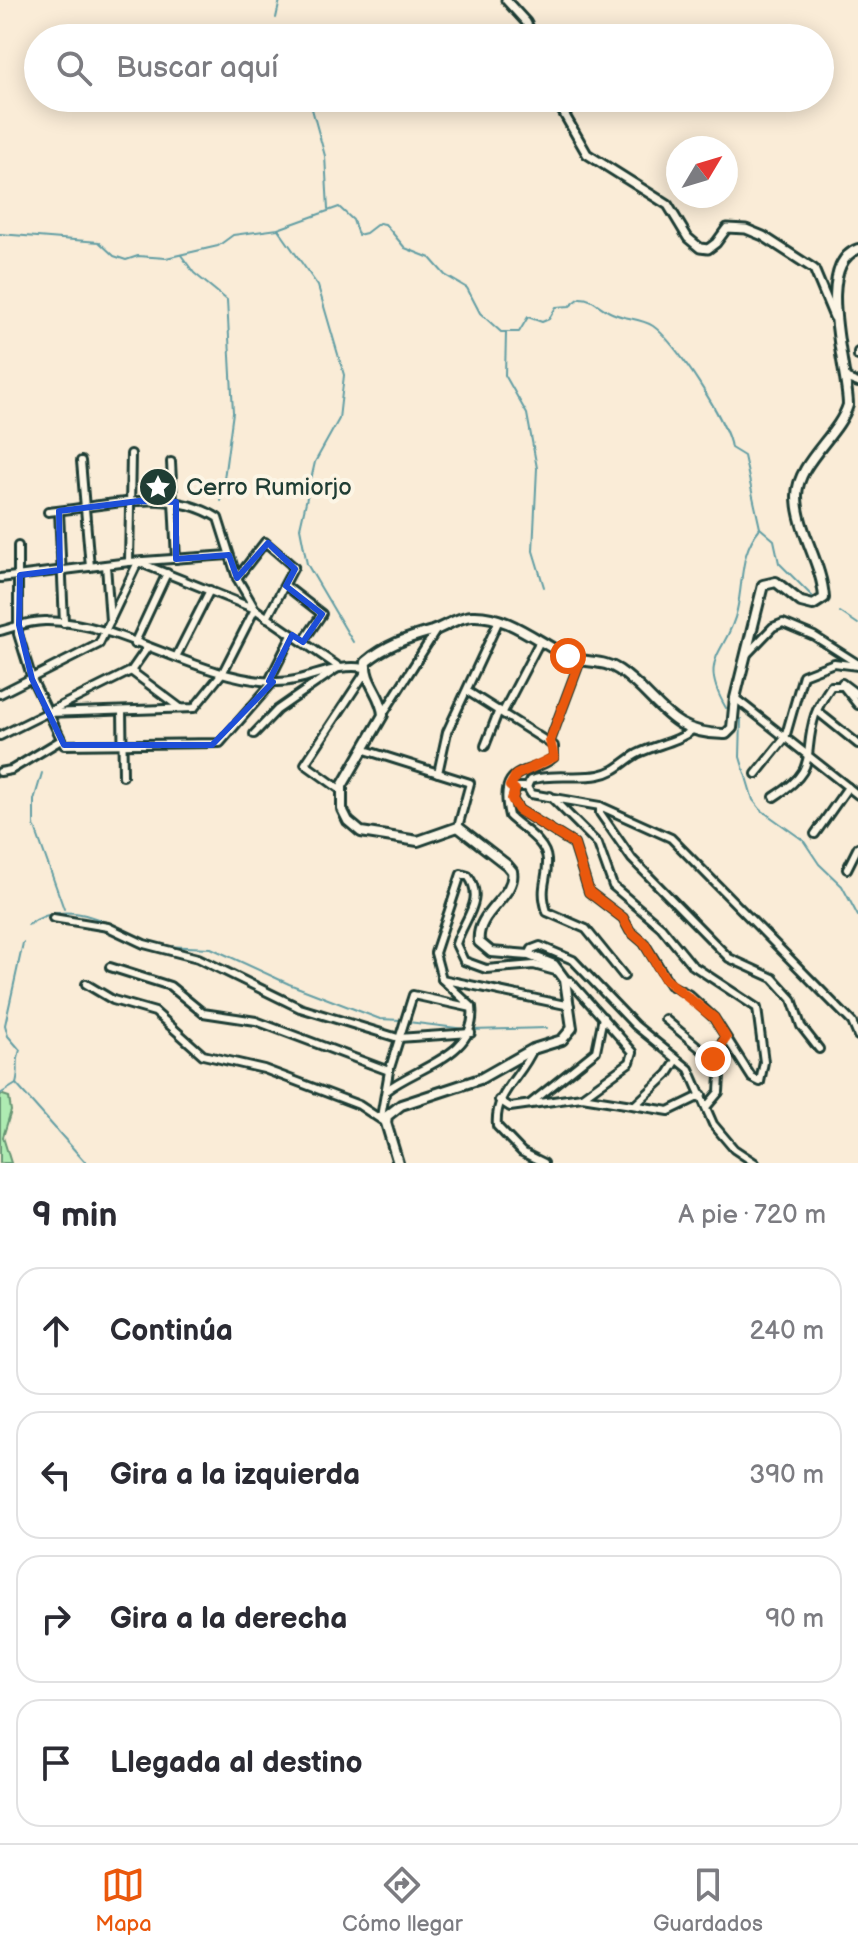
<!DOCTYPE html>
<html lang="es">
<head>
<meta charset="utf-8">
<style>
	:root { --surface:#fff; --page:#f2f2f3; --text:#2b2b33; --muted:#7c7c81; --line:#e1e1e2; --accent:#ea580c }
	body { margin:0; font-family:"Balsamiq Sans",sans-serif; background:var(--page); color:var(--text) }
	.compass { position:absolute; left:666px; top:136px; width:72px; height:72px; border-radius:50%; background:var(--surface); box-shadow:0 4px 20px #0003; rotate:52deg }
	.stop { position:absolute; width:24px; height:24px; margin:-18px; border:6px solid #ea580c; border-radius:50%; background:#fff }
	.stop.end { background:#ea580c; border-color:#fff; box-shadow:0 2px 8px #0008 }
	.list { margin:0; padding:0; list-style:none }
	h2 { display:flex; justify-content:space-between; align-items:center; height:104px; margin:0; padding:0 32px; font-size:34px }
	h2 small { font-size:26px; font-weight:400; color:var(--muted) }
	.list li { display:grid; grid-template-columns:52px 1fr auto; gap:24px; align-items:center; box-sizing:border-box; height:128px; margin:0 16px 16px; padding:0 16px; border:2px solid var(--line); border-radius:24px }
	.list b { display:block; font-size:30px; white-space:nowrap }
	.list em { font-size:26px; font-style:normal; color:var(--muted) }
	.icon { flex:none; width:44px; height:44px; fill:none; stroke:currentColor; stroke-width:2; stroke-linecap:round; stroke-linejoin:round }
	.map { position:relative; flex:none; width:858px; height:1163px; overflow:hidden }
	.search { position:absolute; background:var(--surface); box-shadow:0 4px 20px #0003; left:24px; right:24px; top:24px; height:88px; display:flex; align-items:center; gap:20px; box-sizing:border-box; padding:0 28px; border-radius:44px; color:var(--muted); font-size:30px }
	.sheet { height:680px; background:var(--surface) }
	nav { display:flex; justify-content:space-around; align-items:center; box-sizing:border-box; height:112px; border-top:2px solid var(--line); background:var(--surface); font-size:22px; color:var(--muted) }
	nav a { display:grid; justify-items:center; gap:4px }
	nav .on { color:var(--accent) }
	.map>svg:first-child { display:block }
</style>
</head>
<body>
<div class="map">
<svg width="858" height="1163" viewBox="0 0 858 1163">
	<defs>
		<pattern id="forest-firs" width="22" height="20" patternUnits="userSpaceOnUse" patternTransform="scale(2)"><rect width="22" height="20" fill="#aeebb2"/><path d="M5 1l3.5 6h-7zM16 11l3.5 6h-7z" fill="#95ca9a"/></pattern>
	</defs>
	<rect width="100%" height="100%" fill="#faecd7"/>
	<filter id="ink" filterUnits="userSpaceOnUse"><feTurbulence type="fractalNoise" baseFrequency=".0125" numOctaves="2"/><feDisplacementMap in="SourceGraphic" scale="16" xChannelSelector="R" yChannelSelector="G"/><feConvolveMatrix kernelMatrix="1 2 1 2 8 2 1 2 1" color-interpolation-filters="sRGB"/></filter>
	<g filter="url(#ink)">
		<polygon fill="url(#forest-firs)" stroke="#669473" stroke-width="2" points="0,1094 9,1097 11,1111 3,1137 11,1163 0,1163"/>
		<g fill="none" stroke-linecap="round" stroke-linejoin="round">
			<g stroke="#639ea4" stroke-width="2">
				<polyline points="276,18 280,0"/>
				<polyline points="309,98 325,156 328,209"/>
				<polyline points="278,229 318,286 344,375 339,419 315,462 300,528 307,564 353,642"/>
				<path d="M 0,234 L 99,242 L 114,256 L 126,260 L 138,256 L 166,258 L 218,246 L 233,235 L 278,229 L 339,207 L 353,220 L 358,235 L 366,233 L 379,223 L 385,224 L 405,248 L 430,258 L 445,275 L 467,288 L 480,313 L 501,332 L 519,332 L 528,317 L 542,322 L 549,319 L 556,307 L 570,306 L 580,298 C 594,298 599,308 612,313 C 624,319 641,318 653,326 C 675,341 728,422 731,448 L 744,456 L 760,528 L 774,540 L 779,563 L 816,600"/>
				<polyline points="181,255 194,273 227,300 233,412 221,501"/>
				<polyline points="506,333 505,375 527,414 537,468 533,551 544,587"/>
				<polyline points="840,612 858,624"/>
				<path d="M 726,708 C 696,657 728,653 737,610 C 744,579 739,554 760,528"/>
				<polyline points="741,719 740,757 753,800 761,810 803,840 819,864 842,886 858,916"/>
				<polyline points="42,773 34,800 34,825 64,909"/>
				<path d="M 28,925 C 62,900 97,917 131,934"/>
				<polyline points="162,946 211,948 289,984 380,1019 401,1020"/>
				<polyline points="408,1022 465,1029"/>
				<polyline points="471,1030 547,1028"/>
				<polyline points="16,1084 86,1163"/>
				<path d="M 0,1094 L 16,1084 C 20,1071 15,1063 20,1050 L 8,1036 L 5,1025 L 23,943"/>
			</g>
			<defs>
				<g id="minor">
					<polyline points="858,352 858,356"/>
					<polyline points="845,378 858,383"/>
					<polyline points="81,461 90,567"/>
					<polyline points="171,462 176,559"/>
					<polyline points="59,511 64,623"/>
					<path d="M 48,512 C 102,507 169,486 218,518 L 237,578 L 255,609 L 339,667 L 277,710 L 254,734"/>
					<polyline points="18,546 18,634 32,679 64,745 220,743 273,682"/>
					<polyline points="129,562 131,454"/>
					<polyline points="106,565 110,621"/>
					<polyline points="0,578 129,562 229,555"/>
					<polyline points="237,578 265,542 294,567 267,618"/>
					<polyline points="286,586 322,614 303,642"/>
					<path d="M 0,631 C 16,627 31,620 48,621 C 124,623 198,680 275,682 C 307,683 332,662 365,668"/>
					<polyline points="134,644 167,573"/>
					<polyline points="747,654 773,627 783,623 814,636 858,664"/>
					<polyline points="176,657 210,590"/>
					<polyline points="131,671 179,707"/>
					<polyline points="269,681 292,635"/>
					<polyline points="842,683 858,695"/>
					<path d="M 467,691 L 554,746 L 554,757 C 533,777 496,761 509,816 C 521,828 546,841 547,860 C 548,881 539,886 547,912 L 586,929 L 624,976"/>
					<polyline points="0,694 99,644 138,562 255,609 223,672 194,708 47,713"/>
					<polyline points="735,698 858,795"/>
					<polyline points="122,711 123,776"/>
					<polyline points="817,711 858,744"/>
					<polyline points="503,712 540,641"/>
					<polyline points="383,714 437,629"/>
					<polyline points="0,736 131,671 147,648"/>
					<polyline points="550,741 580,661"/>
					<polyline points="485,746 499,710"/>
					<polyline points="365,750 470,783 458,827"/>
					<polyline points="0,772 11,770 61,740"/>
					<polyline points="438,773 447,732 499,620"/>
					<polyline points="756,774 785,738 803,675 834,663 858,666"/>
					<path d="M 512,787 L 527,787 L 530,780 C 552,773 576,779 599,775 C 616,772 623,762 637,754 C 657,744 676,743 694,729"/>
					<polyline points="527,787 531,794 600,806 671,838 852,1022 858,1036"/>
					<polyline points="341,790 305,764 365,673"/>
					<polyline points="515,790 512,799 519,810 574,844 589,892 623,918 630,931 644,943 670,985 688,994 714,1018 752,1078 760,1082 764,1062 757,1008 692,965 661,927 613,886 598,844 550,796"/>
					<path d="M 774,797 C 820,769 802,756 815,715 C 819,704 825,695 831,686 L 843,686 L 858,705"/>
					<polyline points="600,806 600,813 632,859 729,958 773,978 792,999 801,1026 819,1049"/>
					<polyline points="815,834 848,787"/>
					<polyline points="847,869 858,847"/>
					<polyline points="53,918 108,927 144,944 198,958 300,1008 398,1038 471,1033"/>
					<polyline points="529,955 532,949 540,946 573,960 635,1025 689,1069 713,1124 734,1149 755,1163"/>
					<polyline points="110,967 170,986 203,1013 256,1021 389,1071"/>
					<polyline points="442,979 570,1006"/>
					<polyline points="565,980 570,981 633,1052 630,1062 582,1097"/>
					<polyline points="86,984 113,1000 155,1012 203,1055 264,1069 359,1105 386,1123"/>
					<polyline points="665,1019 713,1059 720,1071"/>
					<path d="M 533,1049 C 521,1078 494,1092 497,1126 L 522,1152 L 544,1163"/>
					<path d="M 387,1090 C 419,1066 478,1055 472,1007 L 442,979 L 435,953 L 461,874 L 468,876 C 486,900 463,920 456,944 L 464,961 L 486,969 L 534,965 L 559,972"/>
					<polyline points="499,1100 510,1107 582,1097 669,1111 702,1095"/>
					<polyline points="531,1103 596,1051 603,1017"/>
					<polyline points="635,1105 668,1074 677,1060"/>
					<polyline points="707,1106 719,1092 722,1043 726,1038"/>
					<polyline points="381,1117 389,1071 413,995 472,1008"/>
				</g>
				<g id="tertiary">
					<polyline points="506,0 526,22 534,38"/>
					<polyline points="555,98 587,154 668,205 688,238 700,248 708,249 716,243 727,228 746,229 763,236 814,269 834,317"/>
				</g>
				<path id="secondary" d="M 398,1163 L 386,1123 L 387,1116 L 401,1105 L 480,1079 L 533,1049 L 562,1040 L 572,1028 L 565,980 L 554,965 L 529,955 L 491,952 L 479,942 C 475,912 517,896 512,871 L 507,865 L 458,827 L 418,841 L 361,832 L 348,821 L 342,809 L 342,786 L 383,715 C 382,695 364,682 366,662 C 386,645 407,638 432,631 C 445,627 457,617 472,616 C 506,614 538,642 567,656 C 585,664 603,659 619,670 C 660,698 667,735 726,734 L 732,728 L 735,698 L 763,585 L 776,582 L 801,602 L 813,605 L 824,598 C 822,563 797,530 797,496 C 797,463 839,435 848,405 C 848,369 813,265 858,249"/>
			</defs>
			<use href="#minor" stroke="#1f3d34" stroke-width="12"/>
			<use href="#tertiary" stroke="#1f3d34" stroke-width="13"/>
			<use href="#secondary" stroke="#1f3d34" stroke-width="14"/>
			<use href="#minor" stroke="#fcf5e5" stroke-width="6"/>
			<use href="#tertiary" stroke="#fcf5e5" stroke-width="7"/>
			<use href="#secondary" stroke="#fcf5e5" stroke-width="8"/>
		</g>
	</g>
	<g fill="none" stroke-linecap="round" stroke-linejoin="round" filter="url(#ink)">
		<polyline stroke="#ea580c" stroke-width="10" points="568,656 580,661 550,741 554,757 516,775 510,786 515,790 512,799 519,810 574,844 589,892 623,918 630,931 644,943 665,979 714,1018 726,1038 722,1043 720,1071 713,1059"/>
	</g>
	<path fill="none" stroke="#1d4ed8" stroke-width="6" stroke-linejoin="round" d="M 139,501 L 176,502 L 176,559 L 229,555 L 237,578 L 268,543 L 295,569 L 286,586 L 322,614 L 303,642 L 292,635 L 269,681 L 273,682 L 212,745 L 64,745 L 32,679 L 19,625 L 20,575 L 60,570 L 59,511 Z"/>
	<defs>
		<symbol id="sight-disc" viewBox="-11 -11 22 22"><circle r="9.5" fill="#1f3d34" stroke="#fcf5e5"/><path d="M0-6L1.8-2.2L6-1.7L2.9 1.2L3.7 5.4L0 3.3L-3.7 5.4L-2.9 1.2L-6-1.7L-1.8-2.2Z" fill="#fff"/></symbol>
	</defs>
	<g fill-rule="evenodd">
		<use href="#sight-disc" x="136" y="465" width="44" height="44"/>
	</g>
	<g text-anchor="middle" stroke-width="8" stroke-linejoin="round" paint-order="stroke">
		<g font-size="24" fill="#1f3d34" stroke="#fcf5e5" text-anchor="start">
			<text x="186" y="495">Cerro Rumiorjo</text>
		</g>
	</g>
</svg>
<svg class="compass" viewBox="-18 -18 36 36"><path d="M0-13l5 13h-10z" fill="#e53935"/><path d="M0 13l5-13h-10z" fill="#7c7c81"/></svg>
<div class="stop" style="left:568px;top:656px"></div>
<div class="stop end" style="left:713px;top:1059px"></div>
<div class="search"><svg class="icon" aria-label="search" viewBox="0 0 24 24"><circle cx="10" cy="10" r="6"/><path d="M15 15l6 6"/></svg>Buscar aquí</div>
</div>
<section class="sheet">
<h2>9 min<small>A pie · 720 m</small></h2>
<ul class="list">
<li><svg class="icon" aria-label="ahead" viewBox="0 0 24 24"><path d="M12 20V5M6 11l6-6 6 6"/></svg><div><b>Continúa</b></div><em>240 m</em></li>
<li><svg class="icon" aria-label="left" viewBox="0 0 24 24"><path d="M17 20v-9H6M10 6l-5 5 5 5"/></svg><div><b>Gira a la izquierda</b></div><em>390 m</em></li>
<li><svg class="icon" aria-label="right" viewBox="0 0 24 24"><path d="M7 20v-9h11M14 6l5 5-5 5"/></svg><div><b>Gira a la derecha</b></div><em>90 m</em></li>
<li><svg class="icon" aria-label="arrive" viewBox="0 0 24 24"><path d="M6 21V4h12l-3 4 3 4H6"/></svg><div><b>Llegada al destino</b></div></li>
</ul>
</section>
<nav>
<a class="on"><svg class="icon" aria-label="map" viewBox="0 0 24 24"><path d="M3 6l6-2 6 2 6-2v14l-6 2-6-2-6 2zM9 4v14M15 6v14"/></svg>Mapa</a>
<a><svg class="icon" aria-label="directions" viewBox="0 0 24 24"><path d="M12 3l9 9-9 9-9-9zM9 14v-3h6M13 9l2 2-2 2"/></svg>Cómo llegar</a>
<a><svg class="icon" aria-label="saved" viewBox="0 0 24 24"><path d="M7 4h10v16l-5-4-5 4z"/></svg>Guardados</a>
</nav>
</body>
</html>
